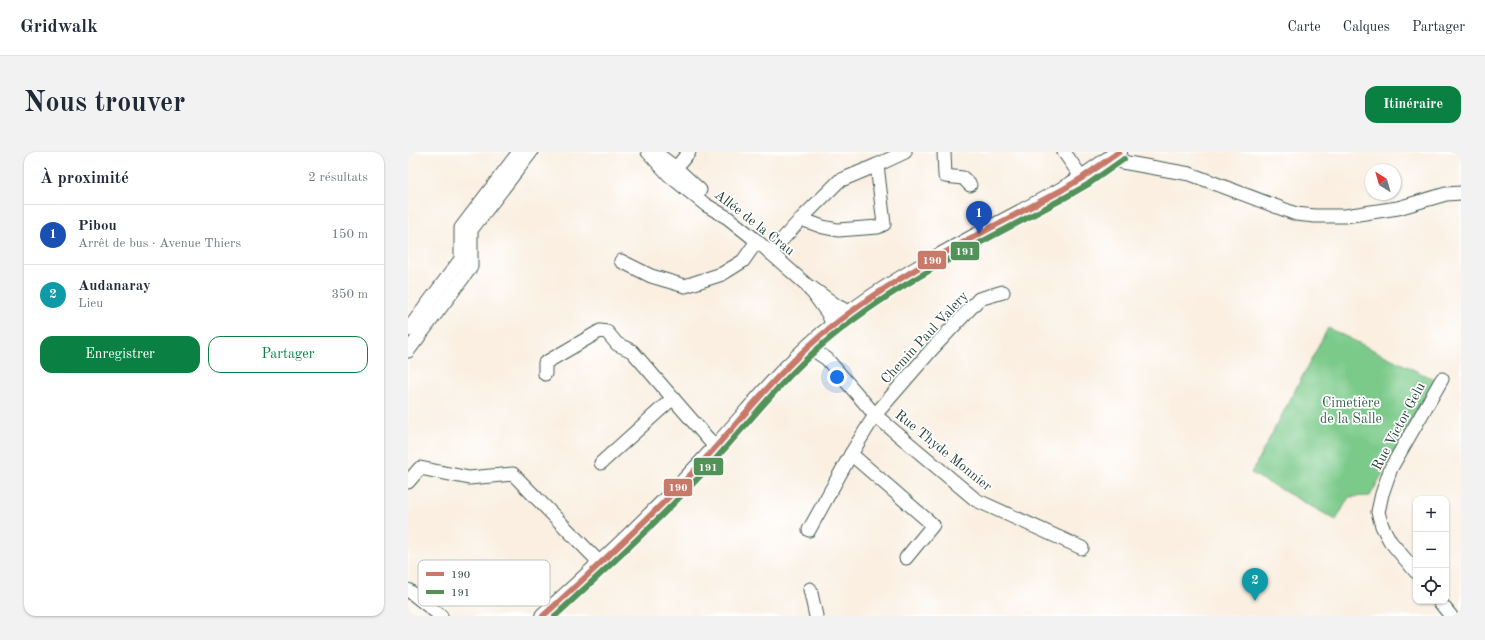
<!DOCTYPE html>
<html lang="fr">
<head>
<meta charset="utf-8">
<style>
	:root { --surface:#fff; --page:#f2f2f3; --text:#1f2937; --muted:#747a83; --line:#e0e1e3; --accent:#0b8043 }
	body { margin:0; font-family:"Old Standard TT",serif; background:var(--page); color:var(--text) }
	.controls { position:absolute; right:12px; bottom:12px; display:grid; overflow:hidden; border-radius:8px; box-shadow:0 1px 3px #0004 }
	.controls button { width:36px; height:36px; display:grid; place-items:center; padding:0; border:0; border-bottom:1px solid var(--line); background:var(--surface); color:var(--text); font:20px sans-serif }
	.compass { position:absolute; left:957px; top:12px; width:36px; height:36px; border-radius:50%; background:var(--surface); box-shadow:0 1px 3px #0004; rotate:323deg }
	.you { position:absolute; left:429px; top:225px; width:14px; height:14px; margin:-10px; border:3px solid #fff; border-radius:50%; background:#1a73e8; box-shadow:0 0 0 6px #1a73e833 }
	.badge { display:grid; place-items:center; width:26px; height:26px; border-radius:50%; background:var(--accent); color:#fff; font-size:13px; font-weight:700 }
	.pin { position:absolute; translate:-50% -33px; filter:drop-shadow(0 1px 2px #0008) }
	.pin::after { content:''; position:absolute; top:21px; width:14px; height:12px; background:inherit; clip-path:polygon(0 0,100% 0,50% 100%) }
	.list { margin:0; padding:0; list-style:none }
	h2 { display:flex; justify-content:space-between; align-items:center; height:52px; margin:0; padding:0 16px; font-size:17px }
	h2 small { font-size:13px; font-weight:400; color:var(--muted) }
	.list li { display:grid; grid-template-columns:26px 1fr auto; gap:12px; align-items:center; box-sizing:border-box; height:60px; padding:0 16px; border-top:1px solid var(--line) }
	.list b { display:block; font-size:15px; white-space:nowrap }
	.list p { margin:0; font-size:13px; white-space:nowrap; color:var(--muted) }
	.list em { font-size:13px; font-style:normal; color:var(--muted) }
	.actions { display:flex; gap:8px; padding:12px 16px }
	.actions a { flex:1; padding:9px 0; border:1px solid var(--accent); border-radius:12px; text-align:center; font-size:14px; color:var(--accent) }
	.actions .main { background:var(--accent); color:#fff }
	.icon { flex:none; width:22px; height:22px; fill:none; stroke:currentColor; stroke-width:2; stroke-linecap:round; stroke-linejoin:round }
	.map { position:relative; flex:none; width:1053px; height:464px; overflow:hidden; border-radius:12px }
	header { display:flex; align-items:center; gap:24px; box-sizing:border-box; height:56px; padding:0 20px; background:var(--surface); border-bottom:1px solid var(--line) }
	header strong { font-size:19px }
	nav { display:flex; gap:22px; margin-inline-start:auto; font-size:14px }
	.intro { display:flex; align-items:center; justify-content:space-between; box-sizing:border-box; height:96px; padding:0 24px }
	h1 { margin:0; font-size:28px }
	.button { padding:10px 18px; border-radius:12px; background:var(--accent); color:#fff; font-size:14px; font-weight:700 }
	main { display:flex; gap:24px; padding:0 24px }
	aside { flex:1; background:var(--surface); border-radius:12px; box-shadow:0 1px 3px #0004 }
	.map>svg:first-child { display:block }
</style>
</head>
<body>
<header>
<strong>Gridwalk</strong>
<nav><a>Carte</a><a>Calques</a><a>Partager</a></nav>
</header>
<div class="intro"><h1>Nous trouver</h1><a class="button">Itinéraire</a></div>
<main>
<aside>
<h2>À proximité<small>2 résultats</small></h2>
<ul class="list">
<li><span class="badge" style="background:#1a4fb4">1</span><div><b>Pibou</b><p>Arrêt de bus · Avenue Thiers</p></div><em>150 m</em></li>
<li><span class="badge" style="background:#0f9aa8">2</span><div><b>Audanaray</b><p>Lieu</p></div><em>350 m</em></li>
</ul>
<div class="actions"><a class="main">Enregistrer</a><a>Partager</a></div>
</aside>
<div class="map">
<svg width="1053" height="464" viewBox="0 0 1053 464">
	<rect width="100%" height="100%" fill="#fff"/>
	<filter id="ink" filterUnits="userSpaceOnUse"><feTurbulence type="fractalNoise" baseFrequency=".025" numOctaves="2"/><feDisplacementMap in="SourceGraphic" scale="8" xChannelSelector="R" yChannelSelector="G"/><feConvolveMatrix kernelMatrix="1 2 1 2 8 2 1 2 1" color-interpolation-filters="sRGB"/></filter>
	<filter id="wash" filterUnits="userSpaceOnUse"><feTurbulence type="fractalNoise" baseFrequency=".012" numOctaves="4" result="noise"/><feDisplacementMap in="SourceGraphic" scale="16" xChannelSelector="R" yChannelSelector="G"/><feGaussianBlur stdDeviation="0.9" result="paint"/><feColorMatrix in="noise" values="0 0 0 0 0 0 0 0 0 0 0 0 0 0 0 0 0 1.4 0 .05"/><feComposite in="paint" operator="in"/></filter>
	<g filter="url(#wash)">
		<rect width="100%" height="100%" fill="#faefe1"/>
		<polygon fill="#7cca8a" stroke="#4e845f" points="920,176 1027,228 962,344 941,345 928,368 843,321"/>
	</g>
	<g filter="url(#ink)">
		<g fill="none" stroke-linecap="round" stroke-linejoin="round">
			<defs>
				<g id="minor">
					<polyline points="240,0 262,24 298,53 320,66 349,89 400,134 420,162 425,173"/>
					<polyline points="536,0 537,24 555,26 562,33"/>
					<polyline points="656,0 674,26"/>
					<polyline points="708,2 714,10 782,22 888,62 907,64 937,64 990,56 1038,42 1053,41"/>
					<polyline points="252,4 268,16 292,38"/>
					<polyline points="469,13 497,0"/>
					<polyline points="263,22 281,0"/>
					<polyline points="362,101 393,67 431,29 469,13 476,72 470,75 430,78 415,75 393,67"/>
					<polyline points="213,109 243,124 277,134 314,122 335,109 349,89"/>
					<polyline points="595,140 571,147 525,196 467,263 568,348 674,396"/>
					<polyline points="0,178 53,107 53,76 111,0"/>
					<polyline points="0,199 63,115 63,78 123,0"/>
					<polyline points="137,222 137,211 192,179 199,180 209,192 224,199 308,296"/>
					<polyline points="443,302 525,373 498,406"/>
					<polyline points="193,311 265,246"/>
					<polyline points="0,330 12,316 61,326 105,322 193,412"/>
					<polyline points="401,378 443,302 467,263 419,207 401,195"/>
					<polyline points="1008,420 982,389 974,374 970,360 974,342 983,316 1034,227"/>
					<polyline points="402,437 408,464"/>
					<polyline points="0,438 33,464"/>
					<polyline points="1031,449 1043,464"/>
				</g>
				<g id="major">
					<polyline points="403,137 428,155 441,162"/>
					<path d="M 135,464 C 195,410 254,355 308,295 C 346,253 381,208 426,173 C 496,118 577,81 654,38 L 674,26 L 711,0"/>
				</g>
			</defs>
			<use href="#minor" stroke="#40584e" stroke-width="15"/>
			<use href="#major" stroke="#40584e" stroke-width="18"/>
			<use href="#minor" stroke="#fff" stroke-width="13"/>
			<use href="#major" stroke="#fff" stroke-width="16"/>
			<defs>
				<path id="bus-1" d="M 135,464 C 187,417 239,369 287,318 C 328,274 365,225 410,186 C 482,124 571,83 654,38 L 674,26 L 711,0"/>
				<path id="bus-2" d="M 147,464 C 197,418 247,372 294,322 C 334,279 370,231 415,192 C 487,130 576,90 658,45 L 679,33 L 716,7"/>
			</defs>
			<use href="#bus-1" stroke="#fff" stroke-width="9"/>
			<use href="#bus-2" stroke="#fff" stroke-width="9"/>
			<use href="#bus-1" stroke="#c87a6a" stroke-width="6"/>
			<use href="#bus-2" stroke="#529258" stroke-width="6"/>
		</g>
	</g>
	<g text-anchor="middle" stroke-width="3.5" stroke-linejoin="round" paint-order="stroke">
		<g font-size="14" fill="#1f3d34" stroke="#fff">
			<text transform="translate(347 70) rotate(38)" y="5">Allée de la Crau</text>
			<text transform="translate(516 185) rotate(-47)" y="5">Chemin Paul Valery</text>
			<text transform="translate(990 274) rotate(-62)" y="5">Rue Victor Gelu</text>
			<text transform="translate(536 298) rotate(39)" y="5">Rue Thyde Monnier</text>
		</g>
		<g font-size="14" fill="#36604a" stroke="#fff">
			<text x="943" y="255">Cimetière<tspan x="943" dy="16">de la Salle</tspan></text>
		</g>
	</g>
	<rect x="10" y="408" width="132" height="46" rx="6" fill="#fff" stroke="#bcc5c2" stroke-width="1"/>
	<rect x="18" y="420" width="18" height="4" fill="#c87a6a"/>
	<rect x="18" y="438" width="18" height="4" fill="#529258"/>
	<g font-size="11" fill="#1f3d34">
		<text x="43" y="426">190</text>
		<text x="43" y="444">191</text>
	</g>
	<g stroke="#fff" stroke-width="1.5">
		<rect x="542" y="89" width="30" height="20" rx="4" fill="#529258"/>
		<rect x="509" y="98" width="30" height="20" rx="4" fill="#c87a6a"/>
		<rect x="285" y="305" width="31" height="19" rx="4" fill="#529258"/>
		<rect x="255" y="326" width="30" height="19" rx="4" fill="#c87a6a"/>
	</g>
	<g font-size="11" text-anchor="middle" font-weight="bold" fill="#fff">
		<text x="557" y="103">191</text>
		<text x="524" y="112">190</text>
		<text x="300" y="319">191</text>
		<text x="270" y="339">190</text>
	</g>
</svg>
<div class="controls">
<button>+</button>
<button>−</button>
<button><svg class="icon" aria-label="locate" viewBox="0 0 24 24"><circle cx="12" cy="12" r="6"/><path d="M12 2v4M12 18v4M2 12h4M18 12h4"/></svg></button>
</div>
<svg class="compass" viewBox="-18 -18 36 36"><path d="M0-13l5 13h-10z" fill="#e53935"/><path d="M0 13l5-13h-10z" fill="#747a83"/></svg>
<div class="you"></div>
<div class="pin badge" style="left:571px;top:82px;background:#1a4fb4">1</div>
<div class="pin badge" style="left:847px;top:449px;background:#0f9aa8">2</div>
</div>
</main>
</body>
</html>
